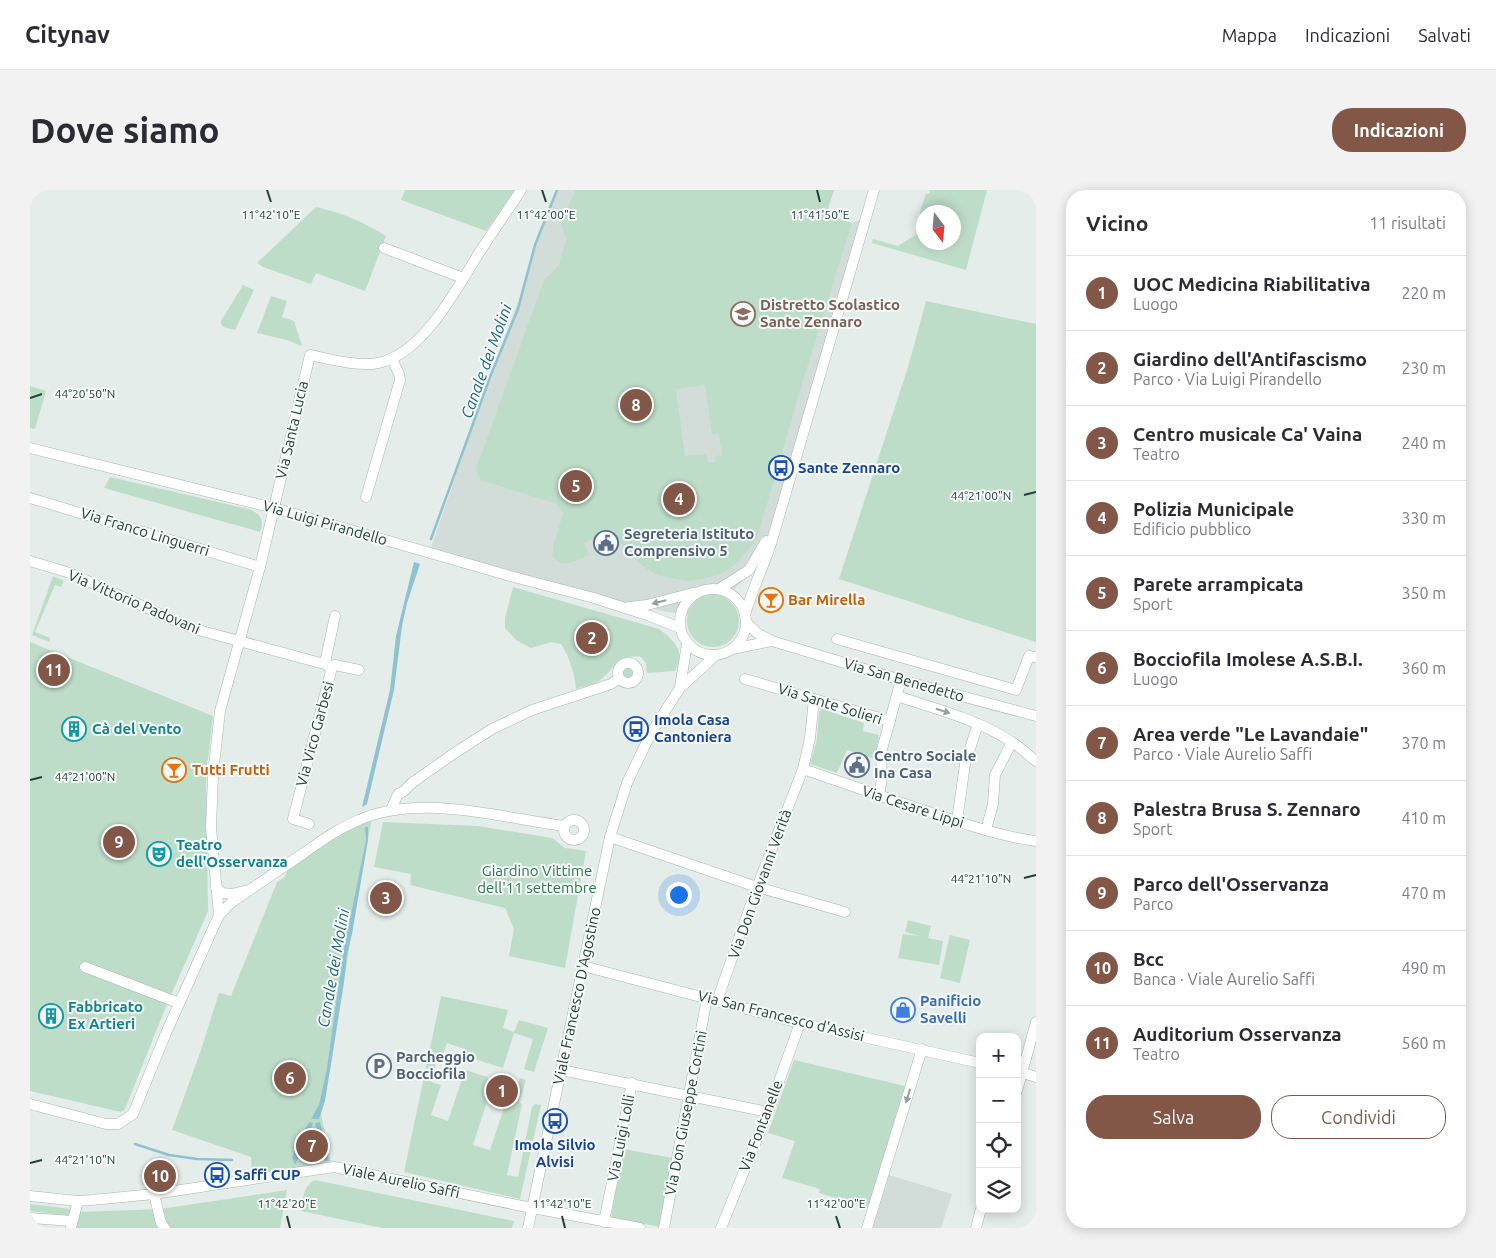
<!DOCTYPE html>
<html lang="it">
<head>
<meta charset="utf-8">
<style>
	:root { --surface:#fff; --page:#f2f2f3; --text:#2b2b33; --muted:#7c7c81; --line:#e1e1e2; --accent:#825748 }
	body { margin:0; font-family:Ubuntu,sans-serif; background:var(--page); color:var(--text) }
	.controls { position:absolute; right:15px; bottom:15px; display:grid; overflow:hidden; border-radius:10px; box-shadow:0 2px 12px #0003 }
	.controls button { width:45px; height:45px; display:grid; place-items:center; padding:0; border:0; border-bottom:1px solid var(--line); background:var(--surface); color:var(--text); font:25px sans-serif }
	.compass { position:absolute; left:886px; top:15px; width:45px; height:45px; border-radius:50%; background:var(--surface); box-shadow:0 2px 12px #0003; rotate:164deg }
	.you { position:absolute; left:648px; top:704px; width:18px; height:18px; margin:-12px; border:4px solid #fff; border-radius:50%; background:#1a73e8; box-shadow:0 0 0 8px #1a73e833 }
	.badge { display:grid; place-items:center; width:32px; height:32px; border-radius:50%; background:var(--accent); color:#fff; font-size:16px; font-weight:700 }
	.pin { position:absolute; translate:-50% -50%; border:2px solid #fff; box-shadow:0 1px 5px #0006 }
	.list { margin:0; padding:0; list-style:none }
	h2 { display:flex; justify-content:space-between; align-items:center; height:65px; margin:0; padding:0 20px; font-size:21px }
	h2 small { font-size:16px; font-weight:400; color:var(--muted) }
	.list li { display:grid; grid-template-columns:32px 1fr auto; gap:15px; align-items:center; box-sizing:border-box; height:75px; padding:0 20px; border-top:1px solid var(--line) }
	.list b { display:block; font-size:19px; white-space:nowrap }
	.list p { margin:0; font-size:16px; white-space:nowrap; color:var(--muted) }
	.list em { font-size:16px; font-style:normal; color:var(--muted) }
	.actions { display:flex; gap:10px; padding:15px 20px }
	.actions a { flex:1; padding:11px 0; border:1px solid var(--accent); border-radius:20px; text-align:center; font-size:18px; color:var(--accent) }
	.actions .main { background:var(--accent); color:#fff }
	.icon { flex:none; width:28px; height:28px; fill:none; stroke:currentColor; stroke-width:2; stroke-linecap:round; stroke-linejoin:round }
	.map { position:relative; flex:none; width:1006px; height:1038px; overflow:hidden; border-radius:20px }
	header { display:flex; align-items:center; gap:30px; box-sizing:border-box; height:70px; padding:0 25px; background:var(--surface); border-bottom:1px solid var(--line) }
	header strong { font-size:24px }
	nav { display:flex; gap:28px; margin-inline-start:auto; font-size:18px }
	.intro { display:flex; align-items:center; justify-content:space-between; box-sizing:border-box; height:120px; padding:0 30px }
	h1 { margin:0; font-size:35px }
	.button { padding:12px 22px; border-radius:20px; background:var(--accent); color:#fff; font-size:18px; font-weight:700 }
	main { display:flex; gap:30px; padding:0 30px }
	aside { flex:1; background:var(--surface); border-radius:20px; box-shadow:0 2px 12px #0003 }
	.map>svg:first-child { display:block }
</style>
</head>
<body>
<header>
<strong>Citynav</strong>
<nav><a>Mappa</a><a>Indicazioni</a><a>Salvati</a></nav>
</header>
<div class="intro"><h1>Dove siamo</h1><a class="button">Indicazioni</a></div>
<main>
<div class="map">
<svg width="1006" height="1038" viewBox="0 0 1006 1038">
	<rect width="100%" height="100%" fill="#e4edea"/>
	<g fill="#d2ddd9">
		<polygon points="527,0 804,0 796,25 822,33 836,27 734,357 714,389 679,427 637,422 517,394 401,358 458,191 488,112 499,73"/>
		<polygon points="859,985 922,1004 911,1038 843,1038"/>
	</g>
	<g fill="#beddc9" fill-rule="evenodd">
		<polygon points="375,0 486,0 456,41 371,10"/>
		<path d="M 545,0 L 804,0 L 796,25 L 822,33 L 769,204 L 727,349 L 708,372 L 696,381 L 687,385 L 673,389 L 657,391 L 630,386 L 621,382 L 608,372 L 590,353 L 585,354 L 580,342 L 554,353 L 559,365 C 547,370 533,380 523,367 L 523,357 L 533,323 L 527,314 L 450,290 L 446,279 L 514,90 L 529,75 L 536,49 L 531,35 ZM 675,195 L 682,244 L 689,244 L 692,265 L 685,266 L 686,272 L 678,273 L 676,264 L 655,266 L 646,199 Z"/>
		<path d="M 899,0 L 957,0 L 936,80 L 842,53 L 843,49 L 868,56 L 890,42 L 893,43 L 894,52 L 924,52 L 924,22 L 894,22 L 893,34 C 886,27 893,14 896,4 L 900,3 Z"/>
		<path d="M 286,17 C 312,23 334,32 356,46 L 335,101 L 286,83 L 281,94 L 233,77 L 227,73 Z"/>
		<polygon points="213,95 224,100 205,140 193,137 191,134 191,131"/>
		<polygon points="241,106 257,111 252,127 264,131 272,156 257,150 227,143"/>
		<polygon points="896,111 1006,134 1006,452 809,389 878,177"/>
		<polygon points="0,196 16,201 5,239 0,238"/>
		<path d="M 80,287 L 218,319 C 230,323 235,330 230,342 L 74,298 Z"/>
		<polygon points="23,386 34,391 31,397 25,395 5,442 20,448 19,452 2,445"/>
		<path d="M 483,397 L 629,439 C 645,451 656,461 645,481 L 617,483 L 616,473 L 611,467 C 585,464 586,479 569,491 C 563,495 554,496 546,499 C 544,482 540,468 531,454 L 521,452 L 501,458 L 486,450 L 475,438 L 475,428 Z"/>
		<circle cx="683" cy="431" r="26"/>
		<polygon points="0,452 183,526 176,584 178,721 135,819 95,919 91,922 0,901"/>
		<circle cx="598" cy="483" r="8"/>
		<polygon points="792,519 834,533 833,541 849,545 845,569 817,560 807,583 780,574 787,549 789,522"/>
		<polygon points="343,623 327,708 300,881 291,924 302,976 265,977 222,985 221,967 142,940 171,860 189,803 201,806 247,692 255,687 261,666"/>
		<polygon points="353,632 448,636 522,648 535,658 556,661 535,778 479,766 484,739 475,718 380,695 381,684 344,677"/>
		<polygon points="878,730 901,736 898,748 913,751 909,775 868,768 873,744 890,746 875,742"/>
		<polygon points="920,745 940,750 930,793 910,788"/>
		<polygon points="411,806 478,820 473,838 484,842 489,830 518,838 504,882 494,879 503,849 484,843 473,878 435,866 437,860 417,853 411,871 407,870 401,892 411,895 401,925 418,931 435,880 458,887 454,900 460,902 443,955 460,960 477,909 483,910 490,888 496,890 489,912 492,914 477,985 488,987 502,917 505,914 511,915 490,1009 374,982"/>
		<polygon points="764,870 875,896 838,1018 789,1003 790,999 752,988 765,951 738,943"/>
		<polygon points="593,959 643,968 631,1037 581,1028"/>
		<path d="M 285,990 L 484,1031 L 482,1038 L 352,1038 L 271,1021 C 273,1010 273,995 285,990 Z"/>
		<polygon points="257,1000 250,1038 46,1038 49,1022 130,1019"/>
		<polygon points="0,1014 41,1019 40,1026 0,1021"/>
	</g>
	<g fill="#8fc2d0">
		<polygon points="384,372 390,374 377,413 372,436 364,500 337,614 332,617 360,500 366,446"/>
		<polygon points="335,637 338,637 338,650 322,744 317,764 314,792 295,911 289,929 281,929 289,915 297,878 313,764 336,650"/>
		<polygon points="279,932 283,933 265,975 262,967"/>
		<polygon points="290,932 299,971 295,971 285,933"/>
	</g>
	<g fill="none" stroke-linecap="round" stroke-linejoin="round">
		<g stroke="#8fc2d0" stroke-width="2.5">
			<polyline points="401,349 460,187 488,119 505,55 527,0"/>
			<polyline points="105,954 139,965 167,969 202,970"/>
		</g>
		<defs>
			<g id="minor">
				<polyline points="354,58 433,88"/>
				<polyline points="0,258 244,318 480,386 564,408 620,426 650,438"/>
				<polyline points="336,307 370,190 369,184 362,169"/>
				<polyline points="0,308 230,377"/>
				<polyline points="0,371 40,383 161,438 298,475 301,481 263,629 279,634"/>
				<polyline points="689,399 719,380 736,351"/>
				<circle cx="683" cy="432" r="33"/>
				<polyline points="599,417 617,415 663,403"/>
				<path d="M 715,425 C 722,400 733,378 741,354 L 844,0"/>
				<polyline points="716,432 727,443 742,451 871,490 1006,526"/>
				<polyline points="807,449 986,500 999,466 1006,467"/>
				<polyline points="702,459 742,451"/>
				<circle cx="598" cy="483" r="10"/>
				<polyline points="295,473 305,426"/>
				<polyline points="300,476 305,475 329,480"/>
				<polyline points="715,489 860,531"/>
				<polyline points="650,497 657,454"/>
				<path d="M 867,506 C 906,519 947,529 982,552 C 990,557 998,565 1006,571"/>
				<path d="M 773,579 C 820,595 867,612 914,627 C 944,637 975,647 1006,651"/>
				<polyline points="849,606 852,588 851,563 871,490"/>
				<polyline points="361,620 368,604 374,601 382,593 423,564 462,539 502,520 581,494 589,488"/>
				<circle cx="544" cy="640" r="10"/>
				<polyline points="927,631 935,574 948,534"/>
				<polyline points="956,640 963,614 965,585 982,552"/>
				<polyline points="580,647 727,697 815,722"/>
				<polyline points="186,697 192,703 202,704 214,701"/>
				<path d="M 189,725 L 181,638 L 183,584 L 190,521 L 230,377 L 280,165 C 299,169 329,177 348,173 C 394,164 427,97 451,60 C 464,40 478,20 491,0"/>
				<polyline points="553,776 770,833 950,873"/>
				<polyline points="55,777 149,813"/>
				<polyline points="687,811 727,697 773,579 780,548 784,509"/>
				<polyline points="531,880 738,922"/>
				<polyline points="987,881 1006,887"/>
				<polyline points="987,901 1006,832"/>
				<path d="M 0,914 L 76,934 L 88,934 L 103,924 L 136,843 L 189,725 L 201,713 C 225,696 249,680 274,663 C 291,651 309,638 329,630 C 390,603 472,628 535,636"/>
				<polyline points="124,1004 131,1033 135,1038"/>
				<polyline points="0,1006 48,1011 62,1010 124,1004 304,977 492,1016 610,1038"/>
				<polyline points="0,1028 42,1031"/>
				<polyline points="574,1032 602,893"/>
				<polyline points="41,1037 48,1011"/>
				<polyline points="498,1038 580,647 597,593 621,543 650,498 686,465"/>
				<polyline points="634,1038 677,808"/>
				<polyline points="691,1038 738,922 770,833"/>
				<polyline points="837,1038 892,859"/>
				<polyline points="946,1038 951,1019"/>
			</g>
		</defs>
		<use href="#minor" stroke="#a7b5b1" stroke-width="11"/>
		<use href="#minor" stroke="#fff" stroke-width="10"/>
	</g>
	<defs><path id="oneway-solid" d="M-6-.8H1V-3.2L6.5 0L1 3.2V.8H-6Z" transform="scale(1.25)"/></defs>
	<g fill="#929f9c">
		<use href="#oneway-solid" transform="translate(629 412) rotate(166)"/>
		<use href="#oneway-solid" transform="translate(913 521) rotate(18)"/>
		<use href="#oneway-solid" transform="translate(878 906) rotate(107)"/>
	</g>
	<path fill="none" stroke="#243f39" stroke-width="2" d="M 237,0 L 241,12M 512,0 L 516,12M 787,0 L 790,12M 0,208 L 12,204M 994,305 L 1006,302M 0,590 L 12,587M 994,688 L 1006,685M 0,973 L 12,970M 257,1026 L 260,1038M 532,1026 L 535,1038M 806,1026 L 810,1038"/>
	<defs>
		<symbol id="school-ring" viewBox="-11 -11 22 22"><circle r="9.5" fill="#f5faf8" stroke="#8d6e63" stroke-width="1.5"/><path d="M0-5L7-2L0 1L-7-2ZM-4 1L0 2.5L4 1V4Q0 6-4 4Z" fill="#8d6e63"/></symbol>
		<symbol id="bus-ring" viewBox="-11 -11 22 22"><circle r="9.5" fill="#f5faf8" stroke="#1a4fb4" stroke-width="1.5"/><path d="M-5-6H5V4H4V6H2V4H-2V6H-4V4H-5ZM-3.5-4V0h7V-4ZM-3.5 1.2v1.5H-2V1.2ZM2 1.2v1.5H3.5V1.2Z" fill="#1a4fb4"/></symbol>
		<symbol id="civic-ring" viewBox="-11 -11 22 22"><circle r="9.5" fill="#f5faf8" stroke="#5c6f8a" stroke-width="1.5"/><path d="M-.6-6.5H3V-4.5H.6V-3L4-1V1h2V6H-6V1h2V-1L-.6-3ZM-1.2 2.5V6h2.4V2.5Z" fill="#5c6f8a"/></symbol>
		<symbol id="bar-ring" viewBox="-11 -11 22 22"><circle r="9.5" fill="#f5faf8" stroke="#e8710a" stroke-width="1.5"/><path d="M-6-5H6L.8 .8V4.5H3.5V6h-7V4.5H-.8V.8Z" fill="#e8710a"/></symbol>
		<symbol id="building-ring" viewBox="-11 -11 22 22"><circle r="9.5" fill="#f5faf8" stroke="#0f9aa8" stroke-width="1.5"/><path d="M-4-6H4V6H1V3H-1V6H-4ZM-2.5-4.3h1.7v1.8h-1.7ZM.8-4.3h1.7v1.8H.8ZM-2.5-1h1.7V.8h-1.7ZM.8-1h1.7V.8H.8Z" fill="#0f9aa8"/></symbol>
		<symbol id="theatre-ring" viewBox="-11 -11 22 22"><circle r="9.5" fill="#f5faf8" stroke="#0f9aa8" stroke-width="1.5"/><path d="M-5-5.5Q0-4 5-5.5V0Q5 5 0 6Q-5 5-5 0ZM-3.3-2.5H-1v1.5H-3.3ZM1-2.5H3.3v1.5H1ZM-2.8 1Q0 5.5 2.8 1Z" fill="#0f9aa8"/></symbol>
		<symbol id="shop-ring" viewBox="-11 -11 22 22"><circle r="9.5" fill="#f5faf8" stroke="#3f7fe0" stroke-width="1.5"/><path d="M-5-2.5h2.3a2.7 3.5 0 0 1 5.4 0H5L5.5 6h-11ZM-1.5-2.5h3a1.5 2.3 0 0 0-3 0Z" fill="#3f7fe0"/></symbol>
		<symbol id="parking-ring" viewBox="-11 -11 22 22"><circle r="9.5" fill="#f5faf8" stroke="#5c6f8a" stroke-width="1.5"/><path d="M-3.5-5.5H1a3.5 3.5 0 0 1 0 7H-1V5.5H-3.5ZM-1-3.4V-.6H.8a1.4 1.4 0 0 0 0-2.8Z" fill="#5c6f8a"/></symbol>
	</defs>
	<g fill-rule="evenodd">
		<use href="#school-ring" x="699" y="110" width="28" height="28"/>
		<use href="#bus-ring" x="737" y="264" width="28" height="28"/>
		<use href="#civic-ring" x="562" y="339" width="28" height="28"/>
		<use href="#bar-ring" x="727" y="396" width="28" height="28"/>
		<use href="#building-ring" x="30" y="525" width="28" height="28"/>
		<use href="#bus-ring" x="592" y="525" width="28" height="28"/>
		<use href="#civic-ring" x="813" y="561" width="28" height="28"/>
		<use href="#bar-ring" x="130" y="566" width="28" height="28"/>
		<use href="#theatre-ring" x="115" y="650" width="28" height="28"/>
		<use href="#shop-ring" x="859" y="806" width="28" height="28"/>
		<use href="#building-ring" x="7" y="812" width="28" height="28"/>
		<use href="#parking-ring" x="335" y="862" width="28" height="28"/>
		<use href="#bus-ring" x="511" y="917" width="28" height="28"/>
		<use href="#bus-ring" x="173" y="971" width="28" height="28"/>
	</g>
	<g text-anchor="middle" stroke-width="4" stroke-linejoin="round" paint-order="stroke">
		<g font-size="15" font-weight="bold" fill="#785e54" stroke="#f5faf8" text-anchor="start">
			<text x="730" y="120">Distretto Scolastico<tspan x="730" dy="17">Sante Zennaro</tspan></text>
		</g>
		<g font-size="15" fill="#243f39" stroke="#f5faf8">
			<text transform="translate(262 240) rotate(-77)" y="5">Via Santa Lucia</text>
			<text transform="translate(295 333) rotate(16)" y="5">Via Luigi Pirandello</text>
			<text transform="translate(115 342) rotate(17)" y="5">Via Franco Linguerri</text>
			<text transform="translate(104 412) rotate(23)" y="5">Via Vittorio Padovani</text>
			<text transform="translate(874 490) rotate(16)" y="5">Via San Benedetto</text>
			<text transform="translate(800 514) rotate(17)" y="5">Via Sante Solieri</text>
			<text transform="translate(285 544) rotate(-75)" y="5">Via Vico Garbesi</text>
			<text transform="translate(883 617) rotate(18)" y="5">Via Cesare Lippi</text>
			<text transform="translate(730 694) rotate(-70)" y="5">Via Don Giovanni Verità</text>
			<text transform="translate(547 806) rotate(-78)" y="5">Viale Francesco D'Agostino</text>
			<text transform="translate(751 826) rotate(14)" y="5">Via San Francesco d'Assisi</text>
			<text transform="translate(656 923) rotate(-79)" y="5">Via Don Giuseppe Cortini</text>
			<text transform="translate(731 936) rotate(-69)" y="5">Via Fontanelle</text>
			<text transform="translate(591 948) rotate(-79)" y="5">Via Luigi Lolli</text>
			<text transform="translate(371 991) rotate(12)" y="5">Viale Aurelio Saffi</text>
		</g>
		<g font-size="15" font-weight="bold" fill="#164399" stroke="#f5faf8" text-anchor="start">
			<text x="768" y="283">Sante Zennaro</text>
			<text x="624" y="535">Imola Casa<tspan x="624" dy="17">Cantoniera</tspan></text>
			<text x="525" y="960" text-anchor="middle">Imola Silvio<tspan x="525" dy="17">Alvisi</tspan></text>
			<text x="204" y="990">Saffi CUP</text>
		</g>
		<g font-size="15" font-weight="bold" fill="#4e5e75" stroke="#f5faf8" text-anchor="start">
			<text x="594" y="349">Segreteria Istituto<tspan x="594" dy="17">Comprensivo 5</tspan></text>
			<text x="844" y="571">Centro Sociale<tspan x="844" dy="17">Ina Casa</tspan></text>
			<text x="366" y="872">Parcheggio<tspan x="366" dy="17">Bocciofila</tspan></text>
		</g>
		<g font-size="15" font-weight="bold" fill="#c56008" stroke="#f5faf8" text-anchor="start">
			<text x="758" y="415">Bar Mirella</text>
			<text x="162" y="585">Tutti Frutti</text>
		</g>
		<g font-size="15" font-weight="bold" fill="#0d838f" stroke="#f5faf8" text-anchor="start">
			<text x="62" y="544">Cà del Vento</text>
			<text x="146" y="660">Teatro<tspan x="146" dy="17">dell'Osservanza</tspan></text>
			<text x="38" y="822">Fabbricato<tspan x="38" dy="17">Ex Artieri</tspan></text>
		</g>
		<g font-size="15" fill="#2f744e" stroke="#f5faf8">
			<text x="507" y="686">Giardino Vittime<tspan x="507" dy="17">dell'11 settembre</tspan></text>
		</g>
		<g font-size="15" font-weight="bold" fill="#366cbe" stroke="#f5faf8" text-anchor="start">
			<text x="890" y="816">Panificio<tspan x="890" dy="17">Savelli</tspan></text>
		</g>
		<g font-size="16" font-style="italic" fill="#1f6579" stroke="#f5faf8">
			<text transform="translate(456 171) rotate(-70)" y="6">Canale dei Molini</text>
			<text transform="translate(303 778) rotate(-80)" y="6">Canale dei Molini</text>
		</g>
	</g>
	<g font-size="12" text-anchor="middle" fill="#243f39" stroke="#f5faf8" stroke-width="4" stroke-linejoin="round" paint-order="stroke">
		<text x="241" y="29">11°42'10"E</text>
		<text x="516" y="29">11°42'00"E</text>
		<text x="790" y="29">11°41'50"E</text>
		<text x="55" y="208">44°20'50"N</text>
		<text x="951" y="310">44°21'00"N</text>
		<text x="55" y="591">44°21'00"N</text>
		<text x="951" y="693">44°21'10"N</text>
		<text x="55" y="974">44°21'10"N</text>
		<text x="257" y="1018">11°42'20"E</text>
		<text x="532" y="1018">11°42'10"E</text>
		<text x="806" y="1018">11°42'00"E</text>
	</g>
</svg>
<div class="controls">
<button>+</button>
<button>−</button>
<button><svg class="icon" aria-label="locate" viewBox="0 0 24 24"><circle cx="12" cy="12" r="6"/><path d="M12 2v4M12 18v4M2 12h4M18 12h4"/></svg></button>
<button><svg class="icon" aria-label="layers" viewBox="0 0 24 24"><path d="M12 4l9 5-9 5-9-5zM3 14l9 5 9-5"/></svg></button>
</div>
<svg class="compass" viewBox="-18 -18 36 36"><path d="M0-13l5 13h-10z" fill="#e53935"/><path d="M0 13l5-13h-10z" fill="#7c7c81"/></svg>
<div class="you"></div>
<div class="pin badge" style="left:472px;top:901px">1</div>
<div class="pin badge" style="left:562px;top:448px">2</div>
<div class="pin badge" style="left:356px;top:708px">3</div>
<div class="pin badge" style="left:649px;top:309px">4</div>
<div class="pin badge" style="left:546px;top:296px">5</div>
<div class="pin badge" style="left:260px;top:888px">6</div>
<div class="pin badge" style="left:282px;top:956px">7</div>
<div class="pin badge" style="left:606px;top:215px">8</div>
<div class="pin badge" style="left:89px;top:652px">9</div>
<div class="pin badge" style="left:130px;top:986px">10</div>
<div class="pin badge" style="left:24px;top:480px">11</div>
</div>
<aside>
<h2>Vicino<small>11 risultati</small></h2>
<ul class="list">
<li><span class="badge">1</span><div><b>UOC Medicina Riabilitativa</b><p>Luogo</p></div><em>220 m</em></li>
<li><span class="badge">2</span><div><b>Giardino dell'Antifascismo</b><p>Parco · Via Luigi Pirandello</p></div><em>230 m</em></li>
<li><span class="badge">3</span><div><b>Centro musicale Ca' Vaina</b><p>Teatro</p></div><em>240 m</em></li>
<li><span class="badge">4</span><div><b>Polizia Municipale</b><p>Edificio pubblico</p></div><em>330 m</em></li>
<li><span class="badge">5</span><div><b>Parete arrampicata</b><p>Sport</p></div><em>350 m</em></li>
<li><span class="badge">6</span><div><b>Bocciofila Imolese A.S.B.I.</b><p>Luogo</p></div><em>360 m</em></li>
<li><span class="badge">7</span><div><b>Area verde &quot;Le Lavandaie&quot;</b><p>Parco · Viale Aurelio Saffi</p></div><em>370 m</em></li>
<li><span class="badge">8</span><div><b>Palestra Brusa S. Zennaro</b><p>Sport</p></div><em>410 m</em></li>
<li><span class="badge">9</span><div><b>Parco dell'Osservanza</b><p>Parco</p></div><em>470 m</em></li>
<li><span class="badge">10</span><div><b>Bcc</b><p>Banca · Viale Aurelio Saffi</p></div><em>490 m</em></li>
<li><span class="badge">11</span><div><b>Auditorium Osservanza</b><p>Teatro</p></div><em>560 m</em></li>
</ul>
<div class="actions"><a class="main">Salva</a><a>Condividi</a></div>
</aside>
</main>
</body>
</html>
